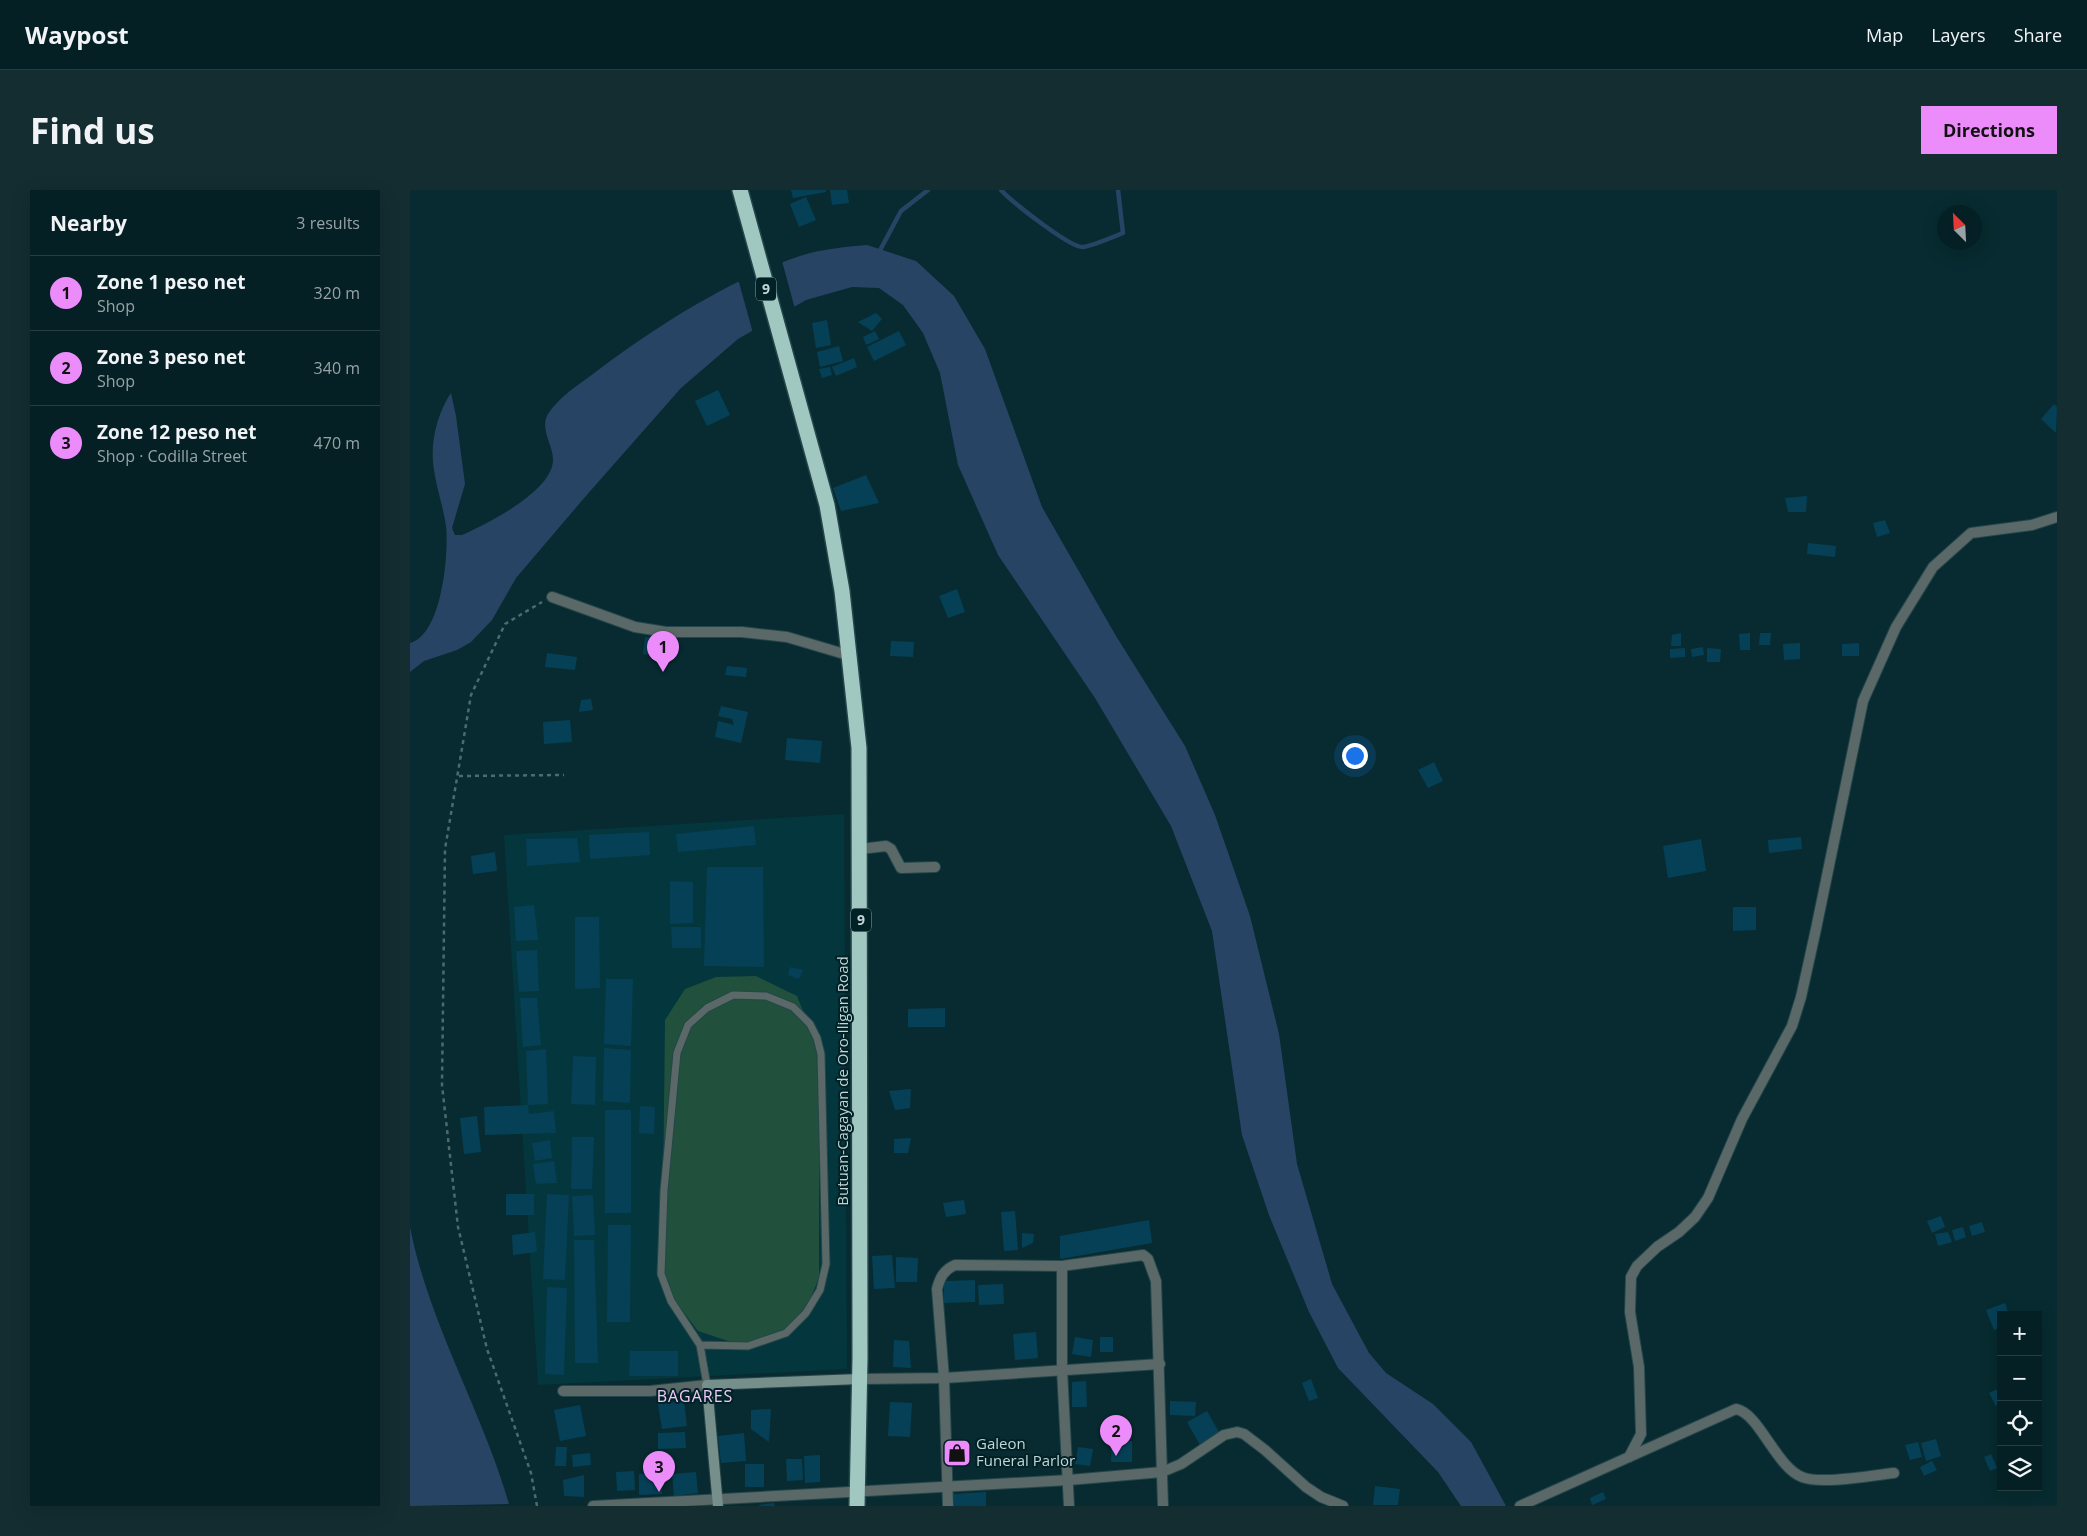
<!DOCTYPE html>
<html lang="en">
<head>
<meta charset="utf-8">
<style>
	:root { --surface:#052024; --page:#132d31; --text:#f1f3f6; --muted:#97a3a6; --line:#263e41; --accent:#ec8cfb }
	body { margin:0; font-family:"Open Sans",sans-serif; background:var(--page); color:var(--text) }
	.controls { position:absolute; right:15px; bottom:15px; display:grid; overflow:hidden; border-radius:0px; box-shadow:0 5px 20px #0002 }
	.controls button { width:45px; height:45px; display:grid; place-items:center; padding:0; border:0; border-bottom:1px solid var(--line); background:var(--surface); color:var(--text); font:25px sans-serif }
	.compass { position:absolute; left:1527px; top:15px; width:45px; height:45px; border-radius:50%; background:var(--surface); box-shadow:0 5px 20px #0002; rotate:336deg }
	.you { position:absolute; left:944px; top:565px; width:18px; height:18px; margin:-12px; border:4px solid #fff; border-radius:50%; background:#1a73e8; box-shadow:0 0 0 8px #1a73e833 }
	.badge { display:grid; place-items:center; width:32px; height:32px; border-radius:50%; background:var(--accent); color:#111; font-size:16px; font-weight:700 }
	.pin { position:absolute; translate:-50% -41px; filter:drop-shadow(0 1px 2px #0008) }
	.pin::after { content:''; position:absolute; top:26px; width:18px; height:15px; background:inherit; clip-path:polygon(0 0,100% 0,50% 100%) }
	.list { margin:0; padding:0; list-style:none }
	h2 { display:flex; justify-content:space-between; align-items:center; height:65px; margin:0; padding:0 20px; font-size:21px }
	h2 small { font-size:16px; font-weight:400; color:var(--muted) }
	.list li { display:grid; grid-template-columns:32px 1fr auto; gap:15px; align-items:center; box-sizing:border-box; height:75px; padding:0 20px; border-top:1px solid var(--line) }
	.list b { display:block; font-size:19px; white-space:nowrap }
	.list p { margin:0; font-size:16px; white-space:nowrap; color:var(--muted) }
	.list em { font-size:16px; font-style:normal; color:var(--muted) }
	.icon { flex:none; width:28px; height:28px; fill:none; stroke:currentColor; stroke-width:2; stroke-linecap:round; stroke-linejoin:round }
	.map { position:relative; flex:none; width:1647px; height:1316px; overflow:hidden; border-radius:0px }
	header { display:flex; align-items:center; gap:30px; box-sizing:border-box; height:70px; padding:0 25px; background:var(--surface); border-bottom:1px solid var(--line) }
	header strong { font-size:24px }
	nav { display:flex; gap:28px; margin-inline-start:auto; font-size:18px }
	.intro { display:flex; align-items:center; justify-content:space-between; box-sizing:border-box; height:120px; padding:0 30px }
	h1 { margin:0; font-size:35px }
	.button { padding:12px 22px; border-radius:0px; background:var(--accent); color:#111; font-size:18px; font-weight:700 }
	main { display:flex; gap:30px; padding:0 30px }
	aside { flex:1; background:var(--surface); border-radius:0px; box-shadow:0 5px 20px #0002 }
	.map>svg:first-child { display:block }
</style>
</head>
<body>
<header>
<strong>Waypost</strong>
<nav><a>Map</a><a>Layers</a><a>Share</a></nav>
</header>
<div class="intro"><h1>Find us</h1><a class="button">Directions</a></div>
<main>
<aside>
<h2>Nearby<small>3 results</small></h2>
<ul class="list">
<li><span class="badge">1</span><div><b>Zone 1 peso net</b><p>Shop</p></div><em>320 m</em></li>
<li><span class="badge">2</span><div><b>Zone 3 peso net</b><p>Shop</p></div><em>340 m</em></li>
<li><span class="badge">3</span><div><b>Zone 12 peso net</b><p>Shop · Codilla Street</p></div><em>470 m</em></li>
</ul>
</aside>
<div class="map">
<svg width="1647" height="1316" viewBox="0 0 1647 1316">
	<rect width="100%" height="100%" fill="#072b30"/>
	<polygon fill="#04363d" points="434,624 437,1179 128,1195 94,645"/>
	<polygon fill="#21503c" points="346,786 387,806 409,861 409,1088 389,1136 330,1155 288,1141 252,1094 255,830 275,799 306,787"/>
	<g fill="#284465">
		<path d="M 457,55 L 506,71 L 544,106 L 575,159 L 632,317 L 706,446 L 775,556 L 805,625 L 840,726 L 869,844 L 887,974 L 922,1094 L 959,1163 L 976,1183 L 1023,1214 L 1061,1252 L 1096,1316 L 1051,1316 L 1028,1282 L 928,1178 L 899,1122 L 859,1025 L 832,945 L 802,741 L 761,636 L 685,508 L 588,365 L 548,275 L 530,183 L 513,143 L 493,115 L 469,98 L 442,97 L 396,110 L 328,149 L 271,198 L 175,307 L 106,388 L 82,430 L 61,452 L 47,460 L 14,471 L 0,482 L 0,453 C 32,445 39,364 36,336 C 33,315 25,294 23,272 C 21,249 28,222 41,203 L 46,226 L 55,294 L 42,338 L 45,345 L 52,345 C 77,334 141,302 143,271 C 144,256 129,239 138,224 C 149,207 168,195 183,184 C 242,139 320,89 390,66 C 412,59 434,57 457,55 Z"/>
		<path d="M 0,1037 C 19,1134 72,1220 99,1314 L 0,1316 Z"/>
	</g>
	<polygon fill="#072b30" points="372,71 385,119 343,143 328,89"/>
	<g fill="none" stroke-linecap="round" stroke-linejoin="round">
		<g stroke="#284465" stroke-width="4.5">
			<path d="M 591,0 C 601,11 660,58 673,57 C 682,56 703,47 713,43 L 708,0"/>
			<polyline points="468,64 491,21 518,0"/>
		</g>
	</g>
	<g fill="#064056">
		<polygon points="381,0 416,0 416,2 383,8"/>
		<polygon points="420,0 437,0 439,13 422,15"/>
		<polygon points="396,7 406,30 389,37 380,14"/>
		<polygon points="466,123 472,129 462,141 448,132"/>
		<polygon points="417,130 421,155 406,158 402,133"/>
		<polygon points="465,141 469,149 456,155 453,147"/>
		<polygon points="489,141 496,155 464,171 457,157"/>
		<polygon points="429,156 433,171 410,177 407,162"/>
		<polygon points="444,168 447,177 426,186 422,177"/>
		<polygon points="420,177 422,185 412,188 409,179"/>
		<polygon points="308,200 320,225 297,236 285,211"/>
		<polygon points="1644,214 1647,217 1646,243 1631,229"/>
		<polygon points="456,285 469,313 431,321 423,298"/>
		<polygon points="1397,306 1396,322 1378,322 1375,308"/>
		<polygon points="1475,330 1480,343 1467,347 1463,333"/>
		<polygon points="1398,353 1426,356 1425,367 1397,364"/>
		<polygon points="547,399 555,422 538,428 529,406"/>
		<polygon points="1271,443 1271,456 1261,456 1262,445"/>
		<polygon points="1340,443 1340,460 1330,460 1329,444"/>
		<polygon points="1350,443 1361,443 1360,455 1349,455"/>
		<polygon points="235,447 260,449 258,466 233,464"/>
		<polygon points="481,451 504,452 503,467 480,466"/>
		<polygon points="1390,453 1390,469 1374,470 1373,454"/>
		<polygon points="1449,453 1449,466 1432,466 1432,454"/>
		<polygon points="1293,457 1294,465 1282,467 1281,459"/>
		<polygon points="1275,458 1275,467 1260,468 1260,459"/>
		<polygon points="1297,458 1311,459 1310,472 1297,472"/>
		<polygon points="137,463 167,467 165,480 135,477"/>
		<polygon points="317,476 337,478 336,487 315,485"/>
		<polygon points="181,509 183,520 169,522 171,510"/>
		<polygon points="311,516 338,522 331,553 305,547 308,531 324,535 322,529 308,526"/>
		<polygon points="160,530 162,552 134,554 133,532"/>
		<polygon points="377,548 412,551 410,573 375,570"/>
		<polygon points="1024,572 1033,591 1018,598 1008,580"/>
		<polygon points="344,636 346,655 268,662 266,644"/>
		<polygon points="239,642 240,665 180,669 179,645"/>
		<polygon points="1391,647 1392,659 1359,663 1358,650"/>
		<polygon points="167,648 170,672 117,676 116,649"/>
		<polygon points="1291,649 1296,681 1258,688 1253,656"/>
		<polygon points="85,662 87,681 63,684 61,666"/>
		<polygon points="297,677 353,677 354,777 294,776"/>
		<polygon points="260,691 283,692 283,733 260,734"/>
		<polygon points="124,715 128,750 106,751 104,717"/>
		<polygon points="1323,717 1346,717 1346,740 1323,741"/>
		<polygon points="165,727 189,727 190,798 165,799"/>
		<polygon points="261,737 291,737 291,758 262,758"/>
		<polygon points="127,760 129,801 109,802 106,761"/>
		<polygon points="380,777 393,780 389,789 378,785"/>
		<polygon points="196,789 223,789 221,856 194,854"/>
		<polygon points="110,808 127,808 131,855 113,857"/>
		<polygon points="535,818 535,837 498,837 498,819"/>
		<polygon points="194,858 221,860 220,913 193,911"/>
		<polygon points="136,859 138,914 118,915 116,861"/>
		<polygon points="163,866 186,867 185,915 161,914"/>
		<polygon points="501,899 500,918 485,920 479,901"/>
		<polygon points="118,915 119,924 144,921 146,943 75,945 74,917"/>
		<polygon points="230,916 245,917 244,944 229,943"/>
		<rect x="195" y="920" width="26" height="103"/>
		<polygon points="67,926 71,962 54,964 50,928"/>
		<polygon points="162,947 184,947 182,999 161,999"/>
		<polygon points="501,948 498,963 484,963 484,949"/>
		<polygon points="140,950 142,968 125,971 122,953"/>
		<polygon points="144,971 147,993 126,994 123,974"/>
		<rect x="96" y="1004" width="28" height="21"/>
		<polygon points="137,1004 159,1005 155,1090 133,1089"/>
		<polygon points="183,1005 185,1045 164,1046 162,1006"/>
		<polygon points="554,1010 556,1024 536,1027 533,1013"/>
		<polygon points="605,1021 608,1060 594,1061 591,1022"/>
		<polygon points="1531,1026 1535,1037 1522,1043 1517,1031"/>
		<polygon points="739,1030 742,1053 650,1069 650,1046"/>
		<polygon points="1572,1032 1575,1042 1562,1046 1559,1036"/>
		<polygon points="198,1035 221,1035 220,1132 197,1132"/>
		<polygon points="1553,1037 1556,1047 1545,1051 1542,1040"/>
		<polygon points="125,1042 127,1062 103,1065 102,1045"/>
		<polygon points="1538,1042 1542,1052 1528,1056 1525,1044"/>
		<polygon points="612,1043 624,1044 623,1053 612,1058"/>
		<polygon points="164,1050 184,1050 188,1173 165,1173"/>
		<polygon points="482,1065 485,1098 464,1099 462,1066"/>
		<polygon points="486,1067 508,1068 507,1092 486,1092"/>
		<polygon points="565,1090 565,1112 534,1113 534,1091"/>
		<polygon points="593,1094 594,1114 569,1115 568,1095"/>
		<polygon points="137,1097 157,1098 154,1185 135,1184"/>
		<polygon points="1595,1113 1599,1125 1591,1125 1591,1137 1584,1140 1576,1120"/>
		<polygon points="626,1142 628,1168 605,1170 603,1144"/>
		<polygon points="665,1147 683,1150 681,1167 662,1164"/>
		<rect x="690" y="1147" width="13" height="15"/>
		<polygon points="484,1150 499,1151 501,1178 483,1177"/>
		<polygon points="220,1161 268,1161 268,1186 219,1186"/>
		<polygon points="901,1189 908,1208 899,1211 892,1193"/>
		<polygon points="676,1191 677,1217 662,1217 662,1192"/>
		<polygon points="1590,1198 1591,1214 1586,1216 1579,1203"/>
		<polygon points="274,1211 277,1236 252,1239 248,1214"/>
		<polygon points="760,1211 786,1212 785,1226 760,1225"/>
		<polygon points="480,1212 502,1213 500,1247 478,1246"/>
		<polygon points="170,1215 176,1246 150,1251 144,1220"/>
		<polygon points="361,1219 359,1252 341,1239 341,1220"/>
		<polygon points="797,1221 810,1244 790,1255 777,1232"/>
		<polygon points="275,1242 276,1258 248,1259 248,1243"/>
		<polygon points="334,1243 336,1271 311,1273 308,1246"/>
		<polygon points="1526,1249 1531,1266 1516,1271 1511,1253"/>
		<polygon points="702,1251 722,1251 722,1272 701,1272"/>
		<polygon points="1508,1252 1512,1267 1500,1270 1495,1255"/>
		<polygon points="146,1257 157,1257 156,1276 145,1276"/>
		<polygon points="668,1257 683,1259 680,1276 665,1274"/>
		<polygon points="180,1263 181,1275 163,1277 162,1265"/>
		<polygon points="1581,1264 1587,1278 1580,1281 1574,1267"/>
		<polygon points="410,1265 410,1292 395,1293 394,1266"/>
		<polygon points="376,1269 392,1269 393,1290 377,1291"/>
		<polygon points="1522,1271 1527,1280 1514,1286 1510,1277"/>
		<rect x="335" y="1274" width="19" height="23"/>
		<polygon points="224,1281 225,1300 207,1301 206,1282"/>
		<polygon points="286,1282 288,1303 264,1306 262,1284"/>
		<polygon points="251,1283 252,1304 229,1305 229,1284"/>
		<polygon points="174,1285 174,1307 154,1306 153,1290"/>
		<polygon points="965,1296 990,1299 988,1315 963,1315"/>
		<polygon points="576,1302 576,1316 544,1316 543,1304"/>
		<polygon points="1193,1302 1196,1309 1182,1315 1180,1308"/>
		<polygon points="364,1313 365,1316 349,1316 349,1315"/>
	</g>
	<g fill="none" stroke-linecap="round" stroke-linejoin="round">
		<defs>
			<polyline id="lane" points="290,1155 338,1156 376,1143 396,1123 410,1100 416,1074 411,864 407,848 400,834 383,817 356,806 323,805 297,818 278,835 267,863 254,1000 251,1084 261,1111 290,1155 297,1195"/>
			<g id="street">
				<polyline points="142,407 225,437 256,442 332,442 377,447 441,466"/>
				<polyline points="450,659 476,656 481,659 491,678 525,677"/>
				<polyline points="652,1076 652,1179 659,1316"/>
				<polyline points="450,1189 534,1188 750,1174"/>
				<polyline points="153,1201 240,1201 297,1195"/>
				<path d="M 1219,1267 L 1326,1219 C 1349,1223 1366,1277 1392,1287 C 1411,1295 1463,1285 1484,1283"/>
				<polyline points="183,1316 659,1290 752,1282 771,1274 814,1245 827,1242 834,1244 855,1260 896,1297 911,1307 933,1316"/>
				<path d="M 538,1316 L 534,1188 L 527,1099 C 530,1087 534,1080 545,1075 L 652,1076 L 733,1065 L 738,1069 L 746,1091 L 753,1316"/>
				<polyline points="1110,1316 1219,1267 1231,1244 1229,1177 1220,1122 1221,1087 1227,1076 1247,1057 1269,1042 1285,1027 1298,1008 1332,929 1382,836 1391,807 1406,739 1453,511 1486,437 1523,377 1561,343 1622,335 1647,327"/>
			</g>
			<polyline id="secondary" points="308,1316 297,1195 450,1189"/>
			<polyline id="highway" points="330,0 417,315 432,401 449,558 450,1168 447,1316"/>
		</defs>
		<use href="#lane" stroke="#25464b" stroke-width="9"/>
		<use href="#street" stroke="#25464b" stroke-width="12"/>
		<use href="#secondary" stroke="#25464b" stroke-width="12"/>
		<use href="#highway" stroke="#25464b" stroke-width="18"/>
		<g stroke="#4d6b6f" stroke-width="2.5" stroke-dasharray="4 4" stroke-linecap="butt">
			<polyline points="49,586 154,585"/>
			<polyline points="127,1316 121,1283 77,1159 48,1037 32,895 35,659 61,505 95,434 132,412"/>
		</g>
		<use href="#lane" stroke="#5a6967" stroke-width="7"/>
		<use href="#street" stroke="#5a6967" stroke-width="10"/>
		<use href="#secondary" stroke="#778f8b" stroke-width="10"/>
		<use href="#highway" stroke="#a1c7c1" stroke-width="15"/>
	</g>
	<defs>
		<symbol id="shop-square" viewBox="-11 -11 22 22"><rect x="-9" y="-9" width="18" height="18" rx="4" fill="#ec8cfb" stroke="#002226"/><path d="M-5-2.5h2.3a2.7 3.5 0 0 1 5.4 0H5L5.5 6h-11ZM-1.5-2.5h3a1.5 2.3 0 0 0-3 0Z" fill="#111"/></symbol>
	</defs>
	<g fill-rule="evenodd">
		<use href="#shop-square" x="531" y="1247" width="32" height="32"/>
	</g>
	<g text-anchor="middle" stroke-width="4" stroke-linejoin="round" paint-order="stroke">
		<g fill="#002226" stroke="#889fa3" stroke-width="1">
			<rect x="346" y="87.5" width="20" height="23" rx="4"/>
			<rect x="441" y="718.5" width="20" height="23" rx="4"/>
		</g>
		<g font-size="14" font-weight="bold" fill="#c3d5d8">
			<text x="356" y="104">9</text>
			<text x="451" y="735">9</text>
		</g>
		<g font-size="15" fill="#c3d5d8" stroke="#002226">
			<text transform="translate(433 891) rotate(-90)" y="5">Butuan-Cagayan de Oro-Iligan Road</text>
		</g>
		<g font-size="15" fill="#c3d5d8" stroke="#002226" text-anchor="start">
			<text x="566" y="1259">Galeon<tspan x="566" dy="17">Funeral Parlor</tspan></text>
		</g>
		<g font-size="16" letter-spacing="1" fill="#f4cafb" stroke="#002226">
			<text x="285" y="1212">BAGARES</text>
		</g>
	</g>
</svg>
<div class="controls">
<button>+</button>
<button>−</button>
<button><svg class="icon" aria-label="locate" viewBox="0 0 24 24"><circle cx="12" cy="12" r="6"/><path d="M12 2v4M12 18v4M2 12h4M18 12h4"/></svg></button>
<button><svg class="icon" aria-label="layers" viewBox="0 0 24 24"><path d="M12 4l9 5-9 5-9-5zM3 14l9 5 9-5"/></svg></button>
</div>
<svg class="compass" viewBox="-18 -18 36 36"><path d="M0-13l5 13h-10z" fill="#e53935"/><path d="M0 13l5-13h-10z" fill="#97a3a6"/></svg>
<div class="you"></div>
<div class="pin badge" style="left:253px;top:482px">1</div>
<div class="pin badge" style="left:706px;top:1266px">2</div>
<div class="pin badge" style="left:249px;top:1302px">3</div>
</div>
</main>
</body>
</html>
